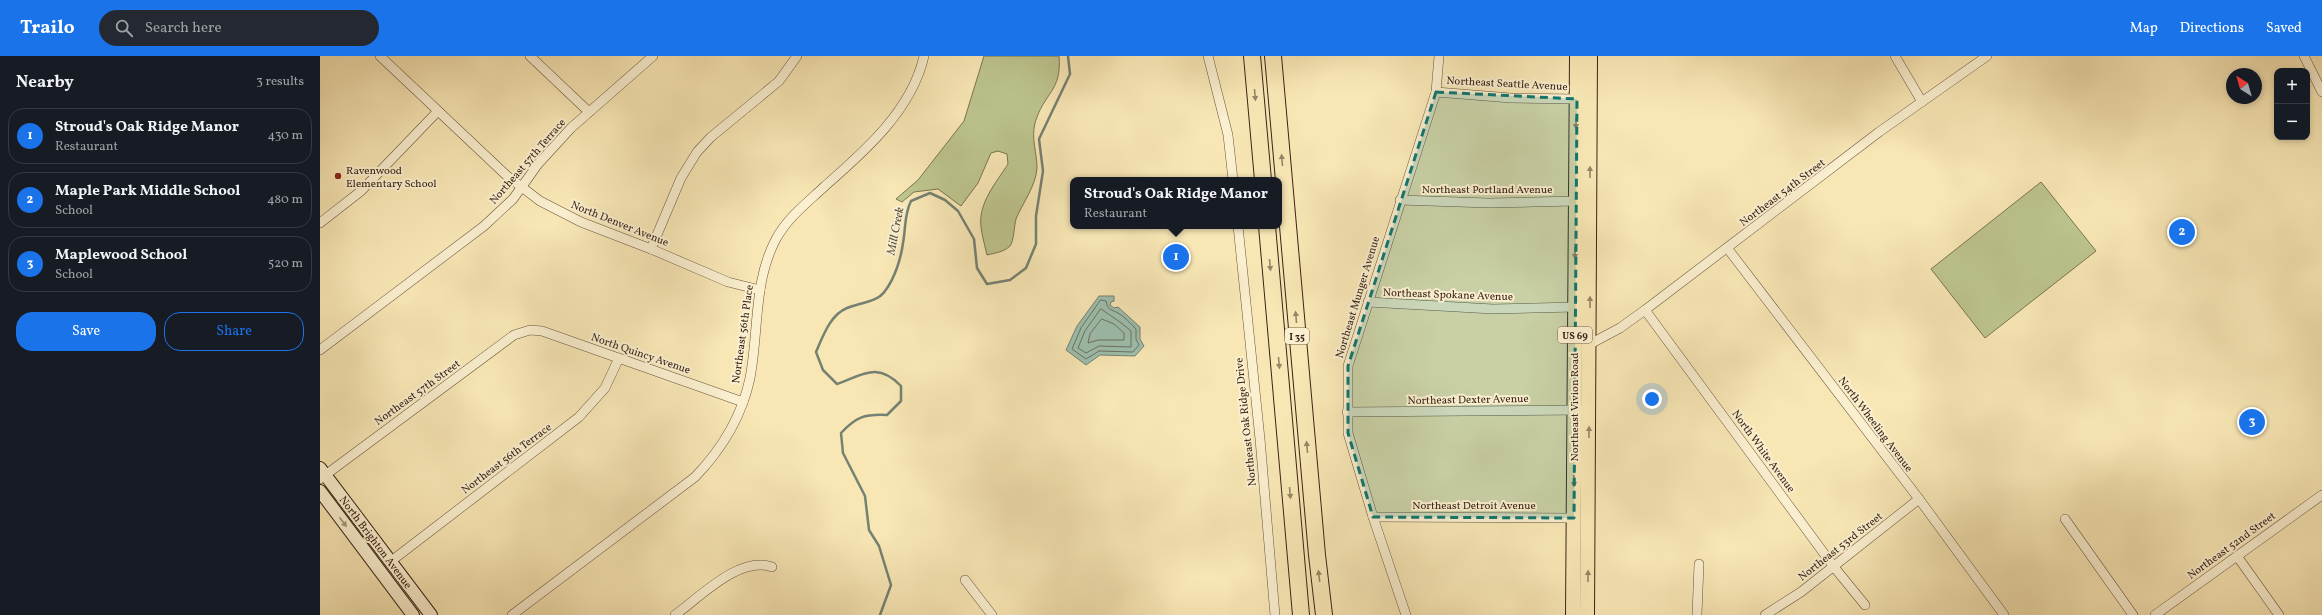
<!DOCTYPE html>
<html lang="en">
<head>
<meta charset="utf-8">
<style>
	:root { --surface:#171b24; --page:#242831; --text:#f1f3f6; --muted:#9ea1a6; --line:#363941; --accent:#1a73e8 }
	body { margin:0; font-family:Vollkorn,serif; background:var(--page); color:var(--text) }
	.controls { position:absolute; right:12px; top:12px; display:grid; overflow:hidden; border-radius:8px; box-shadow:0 2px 6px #0003 }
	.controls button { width:36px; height:36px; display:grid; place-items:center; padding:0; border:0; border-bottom:1px solid var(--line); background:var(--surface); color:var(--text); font:20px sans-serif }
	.compass { position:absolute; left:1906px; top:12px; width:36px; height:36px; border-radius:50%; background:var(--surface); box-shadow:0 2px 6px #0003; rotate:323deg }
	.you { position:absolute; left:1332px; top:343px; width:14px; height:14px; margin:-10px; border:3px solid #fff; border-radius:50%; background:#1a73e8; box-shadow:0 0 0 6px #1a73e833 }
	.badge { display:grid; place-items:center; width:26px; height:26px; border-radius:50%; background:var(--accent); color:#fff; font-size:13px; font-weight:700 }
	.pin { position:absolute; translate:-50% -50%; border:2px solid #fff; box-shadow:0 1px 4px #0006 }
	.popup { position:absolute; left:750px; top:121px; width:212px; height:52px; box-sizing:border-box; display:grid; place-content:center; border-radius:8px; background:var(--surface); filter:drop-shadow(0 1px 3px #0005); font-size:13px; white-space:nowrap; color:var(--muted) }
	.popup b { font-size:15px; color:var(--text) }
	.popup::after { content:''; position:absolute; left:50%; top:100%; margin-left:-8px; border:8px solid transparent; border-top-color:var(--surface) }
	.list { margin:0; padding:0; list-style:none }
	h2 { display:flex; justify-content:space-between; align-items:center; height:52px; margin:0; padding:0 16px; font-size:17px }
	h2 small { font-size:13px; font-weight:400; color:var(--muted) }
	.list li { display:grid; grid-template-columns:26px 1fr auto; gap:12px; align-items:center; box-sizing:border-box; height:56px; margin:0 8px 8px; padding:0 8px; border:1px solid var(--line); border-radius:16px }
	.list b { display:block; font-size:15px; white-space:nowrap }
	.list p { margin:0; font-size:13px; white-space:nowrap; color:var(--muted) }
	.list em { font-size:13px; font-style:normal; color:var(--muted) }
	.actions { display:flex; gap:8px; padding:12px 16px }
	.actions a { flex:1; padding:9px 0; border:1px solid var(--accent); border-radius:16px; text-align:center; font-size:14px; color:var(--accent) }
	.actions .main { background:var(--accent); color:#fff }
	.icon { flex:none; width:22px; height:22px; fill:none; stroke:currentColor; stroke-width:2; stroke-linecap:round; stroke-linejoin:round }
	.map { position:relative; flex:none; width:2002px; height:559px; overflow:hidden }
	header { display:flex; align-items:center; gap:24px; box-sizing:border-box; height:56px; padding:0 20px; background:var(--accent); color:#fff }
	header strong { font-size:19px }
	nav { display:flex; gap:22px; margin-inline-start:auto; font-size:14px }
	.search { width:280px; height:36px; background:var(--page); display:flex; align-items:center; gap:10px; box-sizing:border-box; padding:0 14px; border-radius:22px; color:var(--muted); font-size:15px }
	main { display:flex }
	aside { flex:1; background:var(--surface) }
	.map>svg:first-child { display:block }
</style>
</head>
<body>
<header>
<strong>Trailo</strong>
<div class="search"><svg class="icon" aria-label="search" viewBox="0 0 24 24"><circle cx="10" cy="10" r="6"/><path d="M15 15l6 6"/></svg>Search here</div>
<nav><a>Map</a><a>Directions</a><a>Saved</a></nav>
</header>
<main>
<aside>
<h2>Nearby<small>3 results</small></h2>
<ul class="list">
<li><span class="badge">1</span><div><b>Stroud's Oak Ridge Manor</b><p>Restaurant</p></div><em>430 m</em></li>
<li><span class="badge">2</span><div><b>Maple Park Middle School</b><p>School</p></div><em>480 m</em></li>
<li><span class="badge">3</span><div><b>Maplewood School</b><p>School</p></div><em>520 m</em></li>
</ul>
<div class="actions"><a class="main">Save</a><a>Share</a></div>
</aside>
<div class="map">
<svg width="2002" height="559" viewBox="0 0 2002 559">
	<rect width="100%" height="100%" fill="#f8e7b5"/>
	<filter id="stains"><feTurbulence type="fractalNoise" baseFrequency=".005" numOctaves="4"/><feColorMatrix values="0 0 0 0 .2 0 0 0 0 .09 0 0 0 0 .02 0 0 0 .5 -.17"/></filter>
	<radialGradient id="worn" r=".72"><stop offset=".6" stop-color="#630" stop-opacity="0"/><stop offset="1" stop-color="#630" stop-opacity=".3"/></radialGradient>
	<g fill="#bdc58e" stroke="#7b7452">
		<path d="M 664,0 L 739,0 C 742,36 724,36 715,67 C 711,83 717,97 717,112 C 716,130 702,148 696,163 C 694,170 694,185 690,190 C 684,196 675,197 667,199 C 665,190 662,180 661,171 C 658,147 676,127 688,108 L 687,98 L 678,95 L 671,97 L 658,127 L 641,150 L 618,133 L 594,136 L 582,146 L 576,143 L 598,124 L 644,65 Z"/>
		<polygon points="1721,126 1776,195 1665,282 1611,213"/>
	</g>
	<polygon fill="#9dbfae" stroke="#758172" points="779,240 794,240 794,245 791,246 790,249 794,252 798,251 820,271 820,283 824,290 815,300 780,299 766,309 746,294 757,270"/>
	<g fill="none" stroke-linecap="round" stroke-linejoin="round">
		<g stroke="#6b7162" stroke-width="1">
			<path d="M 781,244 L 786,245 C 788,255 791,253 798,257 C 804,260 811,268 816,273 L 816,283 L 819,289 L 813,296 L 779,295 L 766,303 L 752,293 L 761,272 Z"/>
			<path d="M 781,253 C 791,260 801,266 811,275 L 811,291 L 779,290 L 766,297 L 758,292 L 765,275 Z"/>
			<polygon points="782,263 794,268 804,277 804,284 778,284 768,287 770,278"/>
		</g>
		<path stroke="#758172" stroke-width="2.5" d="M 560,559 L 571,529 L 559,490 L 549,474 L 545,440 L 523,397 L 521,377 C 536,361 544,358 567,359 L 581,345 L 581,330 C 558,306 544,318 517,328 L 503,314 L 496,296 C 503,280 510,259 527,252 C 538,247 558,246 565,235 C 575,222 581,202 583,187 C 586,171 584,159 591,145 L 610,137 L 625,144 L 638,155 L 654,183 L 657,212 L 667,228 L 690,224 L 706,212 L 716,188 L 716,160 L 723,115 L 719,83 L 750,18 L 748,0"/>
		<defs>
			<g id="street">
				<polyline points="60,0 186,119 220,145 261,166 331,193 408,226 440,234"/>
				<polyline points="210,0 269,56"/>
				<polyline points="888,0 908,79 913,124"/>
				<polyline points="1575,0 1602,46"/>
				<polyline points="1984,0 2002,36"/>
				<polyline points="1116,36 1191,42 1257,43"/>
				<polyline points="1080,144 1168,147 1255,145"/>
				<polyline points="0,167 41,135 118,55"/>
				<polyline points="918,170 940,383 955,559"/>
				<polyline points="331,193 361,122 377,96 391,81 459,25 477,0"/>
				<polyline points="1408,193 1599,443 1684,559"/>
				<polyline points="1048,246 1173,253 1255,251"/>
				<polyline points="1325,254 1514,511 1545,549"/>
				<polyline points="1270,288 1300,272 1325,254 1559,76 1667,0"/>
				<polyline points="0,294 164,170 193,143 218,108 251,72 333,0"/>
				<polyline points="1027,356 1260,354"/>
				<polyline points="0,423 194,279 210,274 222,275 423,346"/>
				<polyline points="1053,461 1254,462"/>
				<polyline points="1745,463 1813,559"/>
				<polyline points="1917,500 1959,559"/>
				<polyline points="70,506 259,361 285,332 299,302"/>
				<polyline points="645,524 672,559"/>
				<path d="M 192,559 L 375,421 C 402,393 422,360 430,322 C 439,276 433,226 456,183 C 468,161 487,147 505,130 C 545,95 592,54 604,0"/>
				<path d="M 355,559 C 380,541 420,499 452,511"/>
				<polyline points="1086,559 1053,461 1028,377 1028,310 1116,36 1119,0"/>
				<polyline points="1377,559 1379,508"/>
				<polyline points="1445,559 1481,536 1599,443"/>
				<polyline points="1835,559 2002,439"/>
			</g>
			<g id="secondary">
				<polyline points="0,412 111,559"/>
				<polyline points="0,435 93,559"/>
			</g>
			<g id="primary">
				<polyline points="1253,559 1257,0"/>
				<polyline points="1267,559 1270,0"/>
			</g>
			<g id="highway">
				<polyline points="932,0 943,124"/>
				<polyline points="953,0 997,499 1004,559"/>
				<polyline points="947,170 981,559"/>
			</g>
		</defs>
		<use href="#street" stroke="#69543e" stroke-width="10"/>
		<use href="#secondary" stroke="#392317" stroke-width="14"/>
		<use href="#primary" stroke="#392317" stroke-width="16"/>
		<use href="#highway" stroke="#392317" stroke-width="18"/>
		<use href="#street" stroke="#faefcf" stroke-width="9"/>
		<use href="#secondary" stroke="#faefcf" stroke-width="12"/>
		<use href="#primary" stroke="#f8e7b5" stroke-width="14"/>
		<use href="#highway" stroke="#f8e7b5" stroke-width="16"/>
	</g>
	<defs><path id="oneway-solid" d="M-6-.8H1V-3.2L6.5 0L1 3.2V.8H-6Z"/></defs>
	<g fill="#988566">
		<use href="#oneway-solid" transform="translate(935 39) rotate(85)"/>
		<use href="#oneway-solid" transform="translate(1256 67) rotate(91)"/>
		<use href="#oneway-solid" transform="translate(962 104) rotate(-95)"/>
		<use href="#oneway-solid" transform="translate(1270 116) rotate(-90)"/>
		<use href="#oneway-solid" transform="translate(1255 197) rotate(90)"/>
		<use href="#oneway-solid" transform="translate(950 209) rotate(85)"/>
		<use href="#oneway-solid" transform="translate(1270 246) rotate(-90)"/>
		<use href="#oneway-solid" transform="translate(976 261) rotate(-95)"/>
		<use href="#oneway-solid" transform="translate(959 307) rotate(85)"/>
		<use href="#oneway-solid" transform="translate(1269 376) rotate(-89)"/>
		<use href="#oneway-solid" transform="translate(987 391) rotate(-95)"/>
		<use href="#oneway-solid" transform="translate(1254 425) rotate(90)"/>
		<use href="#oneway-solid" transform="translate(970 437) rotate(85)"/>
		<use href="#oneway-solid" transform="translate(999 520) rotate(-97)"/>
		<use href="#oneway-solid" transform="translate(1268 520) rotate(-89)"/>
	</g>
	<use fill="#a3937c" href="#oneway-solid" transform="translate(23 466) rotate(53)"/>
	<path fill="#0f766e" fill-opacity="0.2" stroke="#0f766e" stroke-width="3" stroke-dasharray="8 5" stroke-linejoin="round" d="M 1116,36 L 1257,43 L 1254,462 L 1053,461 L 1028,377 L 1028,310 Z"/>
	<circle fill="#8f2418" stroke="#faefcf" stroke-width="1.5" cx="18" cy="120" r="4"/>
	<g text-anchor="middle" stroke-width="4" stroke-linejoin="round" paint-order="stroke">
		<g fill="#faefcf" stroke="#73604e" stroke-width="1">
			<rect x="1238" y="271" width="34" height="16" rx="3"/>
			<rect x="965" y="272" width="24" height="16" rx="3"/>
		</g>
		<g font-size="10" font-weight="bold" fill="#392317">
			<text x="1255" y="283">US 69</text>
			<text x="977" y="284">I 35</text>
		</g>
		<g font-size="11" fill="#392317" stroke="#faefcf">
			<text transform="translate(1187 27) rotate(3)" y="4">Northeast Seattle Avenue</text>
			<text transform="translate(207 105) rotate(-49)" y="4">Northeast 57th Terrace</text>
			<text x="1167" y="137">Northeast Portland Avenue</text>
			<text transform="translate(1462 136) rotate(-37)" y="4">Northeast 54th Street</text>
			<text transform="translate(300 167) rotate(22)" y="4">North Denver Avenue</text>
			<text transform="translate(1128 238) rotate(2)" y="4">Northeast Spokane Avenue</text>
			<text transform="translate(1037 241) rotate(-73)" y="4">Northeast Munger Avenue</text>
			<text transform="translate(422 278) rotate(-82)" y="4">Northeast 56th Place</text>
			<text transform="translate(321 297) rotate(19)" y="4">North Quincy Avenue</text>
			<text transform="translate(97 336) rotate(-36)" y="4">Northeast 57th Street</text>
			<text transform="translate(1148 343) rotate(-1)" y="4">Northeast Dexter Avenue</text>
			<text transform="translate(1254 351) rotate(-90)" y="4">Northeast Vivion Road</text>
			<text transform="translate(925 366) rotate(-96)" y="4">Northeast Oak Ridge Drive</text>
			<text transform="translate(1556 368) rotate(53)" y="4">North Wheeling Avenue</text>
			<text transform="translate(1444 395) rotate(54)" y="4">North White Avenue</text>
			<text transform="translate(186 402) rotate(-37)" y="4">Northeast 56th Terrace</text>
			<text x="1154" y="453">Northeast Detroit Avenue</text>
			<text transform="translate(56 486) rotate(53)" y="4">North Brighton Avenue</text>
			<text transform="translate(1911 489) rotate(-36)" y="4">Northeast 52nd Street</text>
			<text transform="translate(1520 490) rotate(-38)" y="4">Northeast 53rd Street</text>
		</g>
		<g font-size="11" fill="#392317" stroke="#faefcf" text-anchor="start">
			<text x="26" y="118">Ravenwood<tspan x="26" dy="13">Elementary School</tspan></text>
		</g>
		<g font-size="12" font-style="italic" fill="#575244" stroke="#faefcf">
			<text transform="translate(575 175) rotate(-79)" y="4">Mill Creek</text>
		</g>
	</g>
	<rect width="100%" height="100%" filter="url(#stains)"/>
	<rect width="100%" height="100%" fill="url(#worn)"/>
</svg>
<div class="controls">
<button>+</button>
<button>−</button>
</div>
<svg class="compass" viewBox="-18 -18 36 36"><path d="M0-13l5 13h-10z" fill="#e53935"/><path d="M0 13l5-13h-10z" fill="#9ea1a6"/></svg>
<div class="you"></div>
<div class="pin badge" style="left:856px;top:201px">1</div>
<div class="popup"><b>Stroud's Oak Ridge Manor</b>Restaurant</div>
<div class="pin badge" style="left:1862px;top:176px">2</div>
<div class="pin badge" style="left:1932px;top:366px">3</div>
</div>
</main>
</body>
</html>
